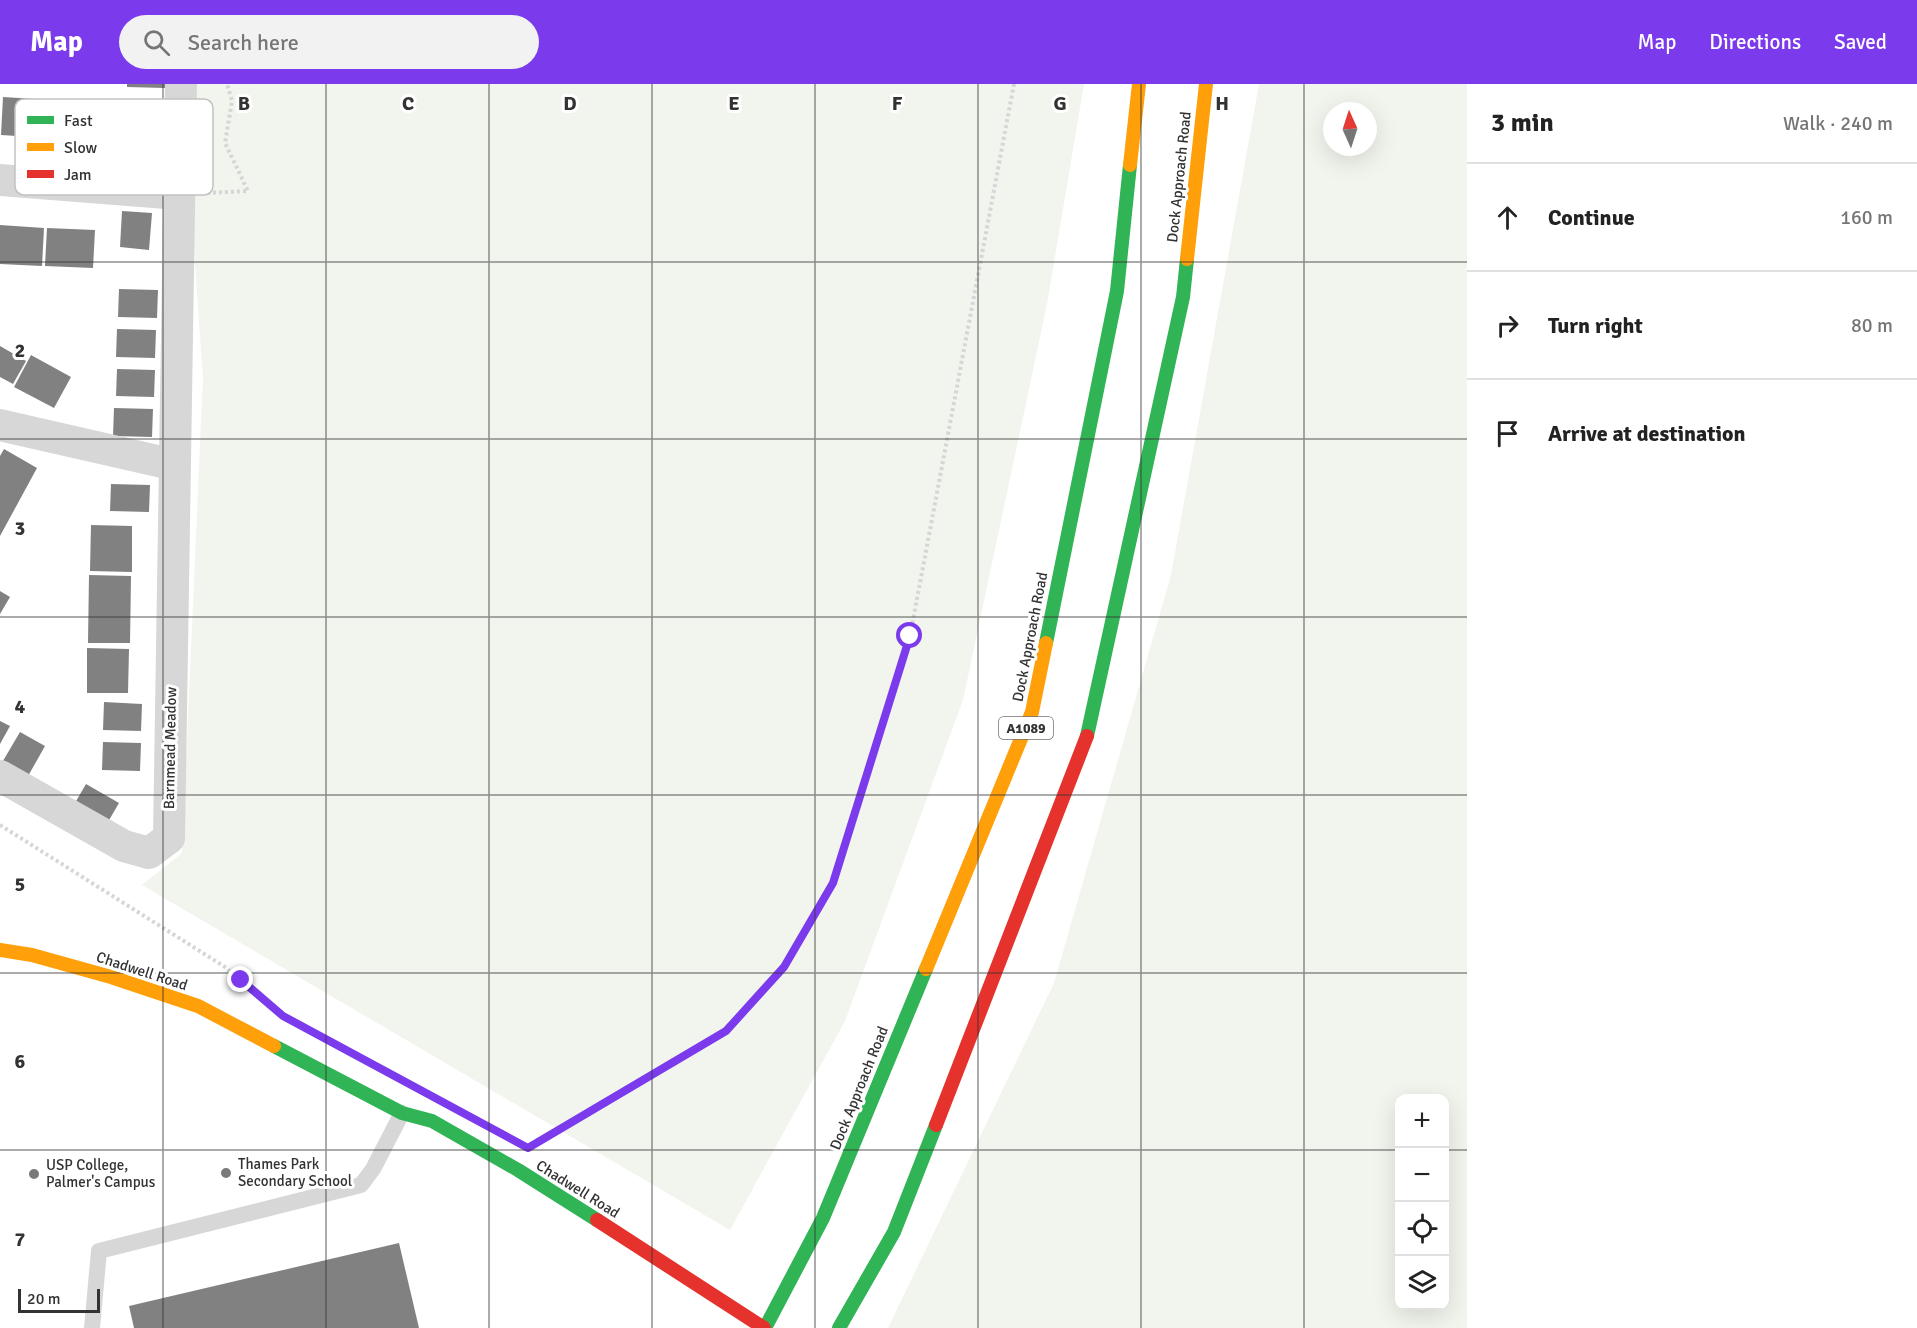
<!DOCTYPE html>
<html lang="en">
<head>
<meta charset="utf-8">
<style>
	:root { --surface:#fff; --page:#f2f2f2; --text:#222; --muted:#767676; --line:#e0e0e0; --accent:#7c3aed }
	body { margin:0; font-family:Signika,sans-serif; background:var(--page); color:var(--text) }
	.controls { position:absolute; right:18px; bottom:18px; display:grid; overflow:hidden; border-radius:12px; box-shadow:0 6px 24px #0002 }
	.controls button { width:54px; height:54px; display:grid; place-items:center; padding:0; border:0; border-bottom:2px solid var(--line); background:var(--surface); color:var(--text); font:30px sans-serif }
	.compass { position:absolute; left:1323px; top:18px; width:54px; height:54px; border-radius:50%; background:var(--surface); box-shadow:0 6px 24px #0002; rotate:357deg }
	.scale { position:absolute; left:18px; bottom:15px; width:82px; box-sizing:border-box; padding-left:6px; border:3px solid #333; border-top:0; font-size:16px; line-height:21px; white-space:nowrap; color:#333; -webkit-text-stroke:4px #fff; paint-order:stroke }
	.stop { position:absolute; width:18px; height:18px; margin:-14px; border:4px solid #7c3aed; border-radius:50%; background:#fff }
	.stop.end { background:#7c3aed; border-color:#fff; box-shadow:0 2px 6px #0008 }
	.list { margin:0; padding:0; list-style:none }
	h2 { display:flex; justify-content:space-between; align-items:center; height:78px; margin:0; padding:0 24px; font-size:26px }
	h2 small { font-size:20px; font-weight:400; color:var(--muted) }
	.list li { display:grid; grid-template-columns:39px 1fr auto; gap:18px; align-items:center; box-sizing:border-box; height:108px; padding:0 24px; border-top:2px solid var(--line) }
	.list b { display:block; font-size:22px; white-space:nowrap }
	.list em { font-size:20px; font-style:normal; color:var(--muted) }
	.icon { flex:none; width:33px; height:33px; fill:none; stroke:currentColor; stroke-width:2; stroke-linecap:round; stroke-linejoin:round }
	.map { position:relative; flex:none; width:1467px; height:1244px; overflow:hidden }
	header { display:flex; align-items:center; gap:36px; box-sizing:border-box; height:84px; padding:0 30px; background:var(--accent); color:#fff }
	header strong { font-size:28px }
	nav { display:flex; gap:33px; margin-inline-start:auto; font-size:21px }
	.search { width:420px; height:54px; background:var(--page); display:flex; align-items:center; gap:15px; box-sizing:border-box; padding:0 21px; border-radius:33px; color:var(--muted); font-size:22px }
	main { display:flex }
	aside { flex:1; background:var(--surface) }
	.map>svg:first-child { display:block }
</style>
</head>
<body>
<header>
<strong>Map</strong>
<div class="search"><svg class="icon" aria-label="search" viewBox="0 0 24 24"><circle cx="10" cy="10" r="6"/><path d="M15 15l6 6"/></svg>Search here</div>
<nav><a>Map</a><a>Directions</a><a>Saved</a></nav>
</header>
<main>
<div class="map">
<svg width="1467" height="1244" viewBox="0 0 1467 1244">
	<rect width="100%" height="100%" fill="#fff"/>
	<g fill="#f1f5ed" fill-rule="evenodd">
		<polygon points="193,0 1084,0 1047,220 963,616 845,937 730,1146 142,801 182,769 203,294 192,136"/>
		<path d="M 1259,0 L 1467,0 L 1467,1244 L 888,1244 L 1054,899 L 1171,491 ZM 1332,27 L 1368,27 L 1368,63 L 1332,63 ZM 1400,1014 L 1444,1014 L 1444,1222 L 1400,1222 Z"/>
	</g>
	<g fill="#818181">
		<polygon points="127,0 166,0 165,4 127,3"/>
		<polygon points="3,13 52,16 49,54 1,51"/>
		<polygon points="122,127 152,129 149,166 120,163"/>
		<polygon points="0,141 44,144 42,182 0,180"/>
		<polygon points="47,144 95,146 93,184 45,182"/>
		<polygon points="119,205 158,206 157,234 118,233"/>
		<polygon points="117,245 156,246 155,274 116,273"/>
		<polygon points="0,262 26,277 13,300 0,293"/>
		<polygon points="31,271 71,293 54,324 14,303"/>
		<polygon points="117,285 155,286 154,313 116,312"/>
		<polygon points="114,324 153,325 152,353 113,352"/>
		<polygon points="4,365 37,384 0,452 0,372"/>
		<polygon points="111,400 150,401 149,428 110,427"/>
		<polygon points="91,441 132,442 132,488 90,487"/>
		<polygon points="89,491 131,492 130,559 88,559"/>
		<polygon points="0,507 10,513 0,530"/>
		<polygon points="87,564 129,565 128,609 87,609"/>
		<polygon points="104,618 142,620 141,647 103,646"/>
		<polygon points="0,637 10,642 0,660"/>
		<polygon points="20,648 45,662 23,701 0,682"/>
		<polygon points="103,658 141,659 140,687 102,686"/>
		<polygon points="86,700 119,719 105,743 72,724"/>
		<polygon points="399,1159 419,1244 134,1244 129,1222"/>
	</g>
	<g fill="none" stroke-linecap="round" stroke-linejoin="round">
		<g stroke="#d6d6d6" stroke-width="4" stroke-dasharray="3 3" stroke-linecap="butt">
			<polyline points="207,109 248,107 225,59 232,17 227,0"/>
			<polyline points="0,741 225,883 278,928"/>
			<polyline points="534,1060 726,947 784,883 833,799 910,552 1014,0"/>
		</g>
		<polyline stroke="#d7d7d7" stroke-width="16" points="92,1244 99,1167 361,1101 373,1085 402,1029"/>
		<g stroke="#d7d7d7" stroke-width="32">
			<polyline points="0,96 179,110"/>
			<polyline points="0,341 175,381"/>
			<polyline points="0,692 124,762 149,769 169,754 181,0"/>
		</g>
		<g stroke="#30b455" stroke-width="14">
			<polyline points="1046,559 1117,207 1130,81"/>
			<polyline points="1087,652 1183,213 1187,175"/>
			<polyline points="274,962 402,1029 432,1037 518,1086 597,1136"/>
			<polyline points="765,1244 823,1134 926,885"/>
			<polyline points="839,1244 894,1148 936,1041"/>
		</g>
		<g stroke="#ff9f0a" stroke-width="14">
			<polyline points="1130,81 1139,0"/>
			<polyline points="1187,175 1206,0"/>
			<polyline points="0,866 32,871 111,893 198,922 274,962"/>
			<polyline points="926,885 1032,628 1046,559"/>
		</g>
		<g stroke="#e5322d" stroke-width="14">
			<polyline points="936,1041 1087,652"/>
			<polyline points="597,1136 764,1244"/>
		</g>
	</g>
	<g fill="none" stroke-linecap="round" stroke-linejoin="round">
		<polyline stroke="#7c3aed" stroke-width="8" points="241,896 283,932 528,1064 726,947 784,883 833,799 910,552"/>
	</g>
	<path fill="none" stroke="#333" stroke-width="1.5" stroke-opacity="0.55" d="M 163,0 L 163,1244M 326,0 L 326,1244M 489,0 L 489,1244M 652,0 L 652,1244M 815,0 L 815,1244M 978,0 L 978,1244M 1141,0 L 1141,1244M 1304,0 L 1304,1244M 0,178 L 1467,178M 0,355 L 1467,355M 0,533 L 1467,533M 0,711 L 1467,711M 0,889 L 1467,889M 0,1066 L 1400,1066M 1444,1066 L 1467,1066"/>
	<g fill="#7a7a7a" stroke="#fff" stroke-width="2">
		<circle cx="226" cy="1089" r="6"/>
		<circle cx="34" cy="1090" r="6"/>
	</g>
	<g text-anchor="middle" stroke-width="6" stroke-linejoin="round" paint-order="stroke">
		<rect fill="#fff" stroke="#707070" stroke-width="1.5" x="999" y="633" width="54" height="22" rx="4.5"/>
		<g font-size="14" font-weight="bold" fill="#333">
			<text x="1026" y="649">A1089</text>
		</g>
		<g font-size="15" fill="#333" stroke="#fff">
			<text transform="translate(1179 93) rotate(-84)" y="5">Dock Approach Road</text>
			<text transform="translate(1030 553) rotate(-79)" y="5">Dock Approach Road</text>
			<text transform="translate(170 664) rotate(-89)" y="5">Barnmead Meadow</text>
			<text transform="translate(142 887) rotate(18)" y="5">Chadwell Road</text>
			<text transform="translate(859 1004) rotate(-68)" y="5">Dock Approach Road</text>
			<text transform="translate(578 1105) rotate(32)" y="5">Chadwell Road</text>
		</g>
		<g font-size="15" fill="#333" stroke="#fff" text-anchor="start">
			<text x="238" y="1085">Thames Park<tspan x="238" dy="17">Secondary School</tspan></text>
			<text x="46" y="1086">USP College,<tspan x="46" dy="17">Palmer's Campus</tspan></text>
		</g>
	</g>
	<rect x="15" y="15" width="198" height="96" rx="9" fill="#fff" stroke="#c2c2c2" stroke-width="1.5"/>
	<rect x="27" y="32" width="27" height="8" fill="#30b455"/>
	<rect x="27" y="59" width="27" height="8" fill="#ff9f0a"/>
	<rect x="27" y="86" width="27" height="8" fill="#e5322d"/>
	<g font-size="16" fill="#333">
		<text x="64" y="42">Fast</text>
		<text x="64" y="69">Slow</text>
		<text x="64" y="96">Jam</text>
	</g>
	<g font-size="20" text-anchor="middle" font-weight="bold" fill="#333" stroke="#fff" stroke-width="6" stroke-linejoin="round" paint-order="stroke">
		<text x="244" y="26">B</text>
		<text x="408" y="26">C</text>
		<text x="570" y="26">D</text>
		<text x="734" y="26">E</text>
		<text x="897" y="26">F</text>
		<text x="1060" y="26">G</text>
		<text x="1222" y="26">H</text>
		<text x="20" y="273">2</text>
		<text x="20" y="451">3</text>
		<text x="20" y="629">4</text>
		<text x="20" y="807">5</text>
		<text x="20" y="984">6</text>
		<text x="20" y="1162">7</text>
	</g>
</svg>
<div class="controls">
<button>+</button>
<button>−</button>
<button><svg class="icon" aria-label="locate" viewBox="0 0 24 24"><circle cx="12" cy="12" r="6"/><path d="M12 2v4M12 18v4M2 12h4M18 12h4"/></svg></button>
<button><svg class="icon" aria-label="layers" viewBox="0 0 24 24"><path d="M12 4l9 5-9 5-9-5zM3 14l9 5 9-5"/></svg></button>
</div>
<svg class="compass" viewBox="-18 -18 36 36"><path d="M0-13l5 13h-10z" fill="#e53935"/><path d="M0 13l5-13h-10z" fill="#767676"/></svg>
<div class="scale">20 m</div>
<div class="stop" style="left:910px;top:552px"></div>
<div class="stop end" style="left:241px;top:896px"></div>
</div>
<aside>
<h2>3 min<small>Walk · 240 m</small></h2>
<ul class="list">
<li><svg class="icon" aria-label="ahead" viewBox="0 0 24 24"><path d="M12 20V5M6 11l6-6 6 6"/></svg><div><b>Continue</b></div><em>160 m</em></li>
<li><svg class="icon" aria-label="right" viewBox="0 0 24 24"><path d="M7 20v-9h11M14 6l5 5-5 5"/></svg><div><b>Turn right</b></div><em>80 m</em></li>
<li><svg class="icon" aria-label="arrive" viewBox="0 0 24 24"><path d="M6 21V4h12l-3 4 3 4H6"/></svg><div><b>Arrive at destination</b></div></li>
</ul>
</aside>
</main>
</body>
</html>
